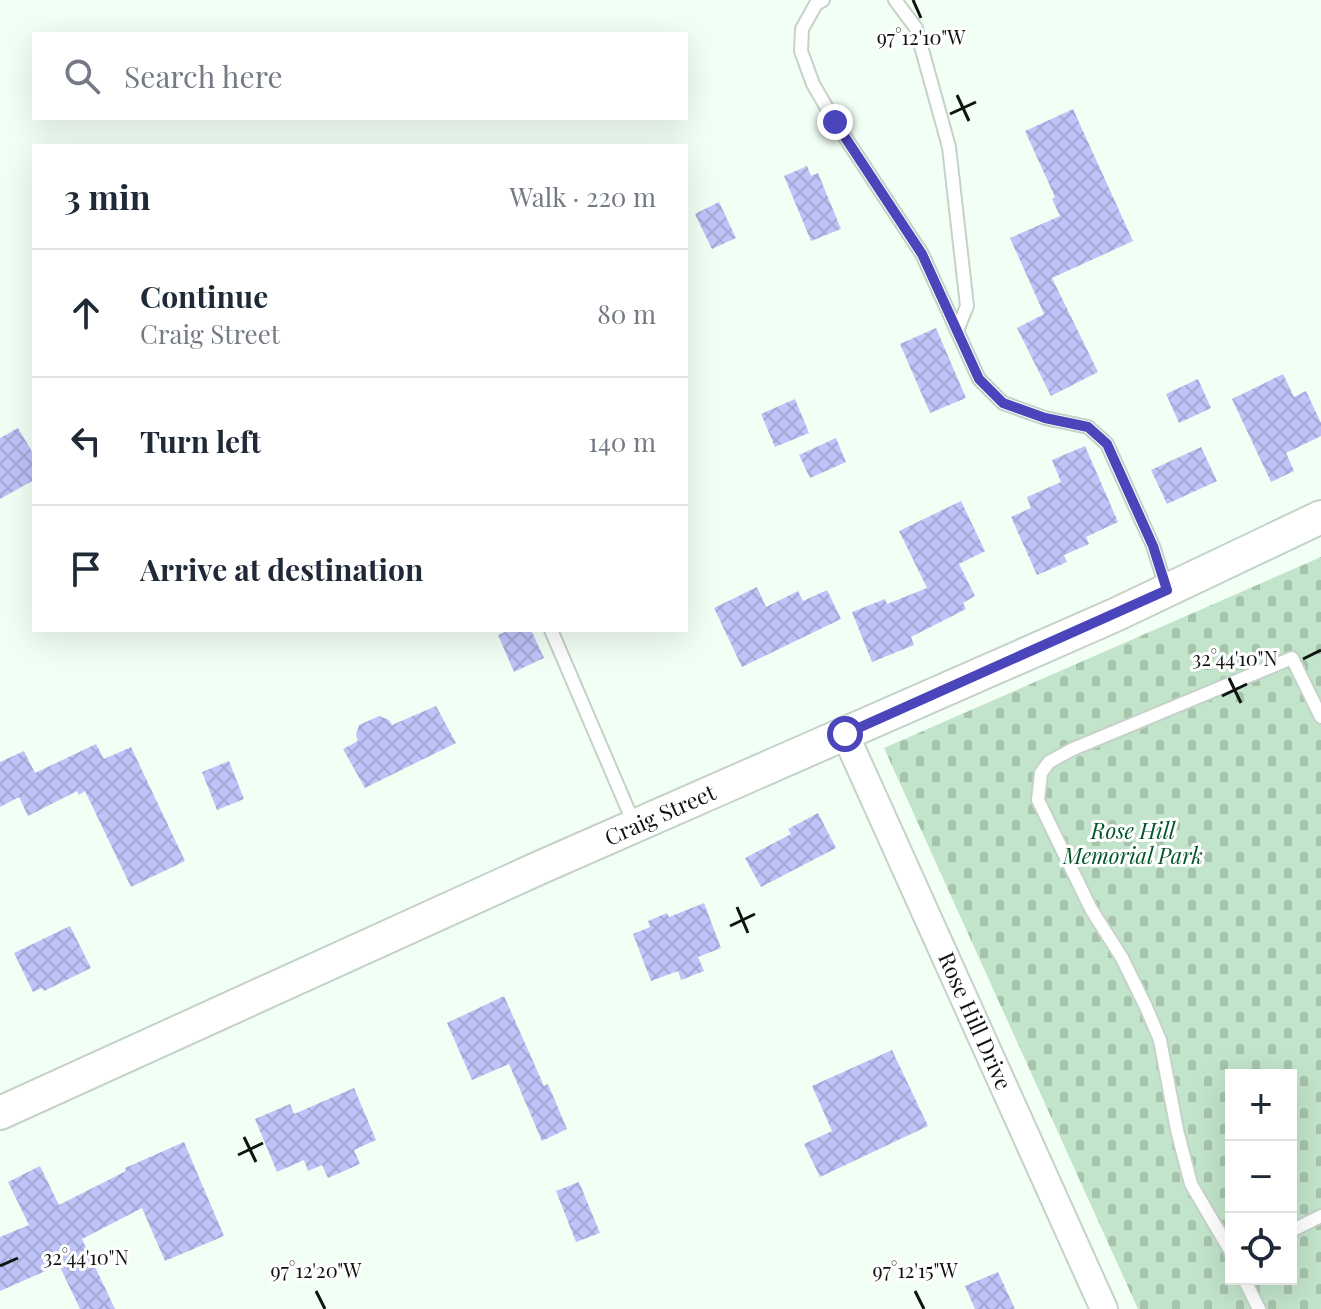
<!DOCTYPE html>
<html lang="en">
<head>
<meta charset="utf-8">
<style>
	:root { --surface:#fff; --page:#f2f2f3; --text:#1f2937; --muted:#747a83; --line:#e0e1e3 }
	body { margin:0; font-family:"Playfair Display",serif; background:var(--page); color:var(--text) }
	.controls { position:absolute; right:24px; bottom:24px; display:grid; overflow:hidden; border-radius:0px; box-shadow:0 8px 32px #0002 }
	.controls button { width:72px; height:72px; display:grid; place-items:center; padding:0; border:0; border-bottom:2px solid var(--line); background:var(--surface); color:var(--text); font:40px sans-serif }
	.stop { position:absolute; width:24px; height:24px; margin:-18px; border:6px solid #4b45bb; border-radius:50%; background:#fff }
	.stop.end { background:#4b45bb; border-color:#fff; box-shadow:0 2px 8px #0008 }
	.list { margin:0; padding:0; list-style:none }
	h2 { display:flex; justify-content:space-between; align-items:center; height:104px; margin:0; padding:0 32px; font-size:34px }
	h2 small { font-size:26px; font-weight:400; color:var(--muted) }
	.list li { display:grid; grid-template-columns:52px 1fr auto; gap:24px; align-items:center; box-sizing:border-box; height:128px; padding:0 32px; border-top:2px solid var(--line) }
	.list b { display:block; font-size:30px; white-space:nowrap }
	.list p { margin:0; font-size:26px; white-space:nowrap; color:var(--muted) }
	.list em { font-size:26px; font-style:normal; color:var(--muted) }
	.icon { flex:none; width:44px; height:44px; fill:none; stroke:currentColor; stroke-width:2; stroke-linecap:round; stroke-linejoin:round }
	.map { position:relative; flex:none; width:1321px; height:1309px; overflow:hidden }
	.search { position:absolute; background:var(--surface); box-shadow:0 8px 32px #0002; left:32px; top:32px; width:656px; height:88px; display:flex; align-items:center; gap:20px; box-sizing:border-box; padding:0 28px; border-radius:0px; color:var(--muted); font-size:30px }
	.panel { position:absolute; background:var(--surface); box-shadow:0 8px 32px #0002; left:32px; top:144px; width:656px; height:488px; border-radius:0px }
	.map>svg:first-child { display:block }
</style>
</head>
<body>
<div class="map">
<svg width="1321" height="1309" viewBox="0 0 1321 1309">
	<defs>
		<pattern id="cemetery-stones" width="16" height="16" patternUnits="userSpaceOnUse" patternTransform="scale(2)"><rect width="16" height="16" fill="#c2e4ca"/><path d="M2 7V4a2 2 0 0 1 4 0v3zM10 15v-3a2 2 0 0 1 4 0v3z" fill="#a6c3ac"/></pattern>
		<pattern id="building-cross-hatch" width="8" height="8" patternUnits="userSpaceOnUse" patternTransform="scale(2)"><rect width="8" height="8" fill="#bec4f8"/><path d="M0 0l8 8M0 8l8-8" fill="none" stroke="#a2a8d4"/></pattern>
	</defs>
	<rect width="100%" height="100%" fill="#f2fff5"/>
	<path fill="url(#cemetery-stones)" fill-rule="evenodd" d="M 1321,557 L 1321,1309 L 1138,1309 L 884,748 ZM 1231,1075 L 1291,1075 L 1291,1279 L 1231,1279 Z"/>
	<g fill="url(#building-cross-hatch)">
		<polygon points="1073,109 1133,241 1052,278 1098,372 1051,396 1017,328 1044,314 1010,238 1060,216 1052,199 1055,197 1025,131"/>
		<polygon points="807,166 811,176 818,173 841,229 811,241 784,176"/>
		<polygon points="719,202 736,238 712,249 695,214"/>
		<polygon points="936,328 966,398 930,413 900,344"/>
		<polygon points="1283,374 1294,397 1306,391 1321,423 1321,436 1286,453 1294,471 1271,482 1232,399"/>
		<polygon points="1198,379 1211,408 1179,423 1166,394"/>
		<polygon points="795,399 809,433 775,447 761,414"/>
		<polygon points="18,428 34,455 34,480 0,499 0,438"/>
		<polygon points="836,438 846,462 810,478 799,455"/>
		<polygon points="1085,446 1118,522 1086,537 1089,544 1064,555 1067,562 1037,575 1011,517 1031,508 1027,497 1061,482 1052,460"/>
		<polygon points="1201,447 1217,481 1167,504 1151,470"/>
		<polygon points="961,501 985,551 959,564 975,596 963,603 966,609 911,637 914,645 872,662 852,612 885,599 887,604 927,588 899,531"/>
		<polygon points="757,587 766,607 798,591 803,601 827,590 841,619 742,667 714,608"/>
		<polygon points="510,630 531,630 544,658 514,672 498,635"/>
		<polygon points="436,706 456,743 365,788 343,749 358,741 356,735 359,725 379,716 389,720 392,725"/>
		<polygon points="96,744 104,759 131,747 185,861 131,887 85,791 79,795 77,791 28,816 19,797 0,807 0,762 24,751 35,773"/>
		<polygon points="229,761 244,799 217,810 202,772"/>
		<polygon points="818,813 836,848 761,887 745,858 791,834 788,829"/>
		<polygon points="704,903 721,948 698,957 704,971 681,980 678,971 651,981 633,934 650,927 648,921 667,913 669,917"/>
		<polygon points="70,926 91,968 44,991 42,988 33,992 14,953"/>
		<polygon points="504,996 544,1086 548,1084 567,1129 542,1141 509,1064 472,1080 447,1023"/>
		<polygon points="892,1050 928,1126 820,1177 804,1144 832,1131 812,1086"/>
		<polygon points="354,1088 376,1140 354,1150 360,1164 328,1178 322,1165 308,1171 304,1160 277,1172 255,1119 290,1104 294,1114"/>
		<polygon points="184,1142 224,1236 165,1261 142,1208 82,1239 115,1309 80,1309 59,1265 0,1291 0,1237 29,1225 8,1182 40,1166 59,1205 126,1171 125,1168"/>
		<polygon points="579,1182 600,1233 576,1242 556,1191"/>
		<polygon points="998,1272 1015,1309 975,1309 965,1286"/>
	</g>
	<g fill="none" stroke-linecap="round" stroke-linejoin="round">
		<defs>
			<g id="service">
				<polyline points="823,0 816,4 802,29 801,51 813,84 835,122 922,254 979,379 1003,403 1045,418 1088,427 1107,444 1153,546 1166,587"/>
				<polyline points="895,0 916,28 949,147 967,306 958,328"/>
				<polyline points="551,630 635,826"/>
				<polyline points="1291,1231 1321,1216"/>
				<polyline points="1231,1252 1191,1184 1177,1130 1160,1040 1146,1007 1122,958 1091,909 1038,800 1041,773 1049,762 1073,749 1292,658 1321,717"/>
				<polyline points="1244,1279 1259,1309"/>
			</g>
			<polyline id="minor" points="845,734 1104,1309"/>
			<polyline id="tertiary" points="0,1113 539,868 1115,615 1321,517"/>
		</defs>
		<use href="#service" stroke="#c5d2c8" stroke-width="16"/>
		<use href="#minor" stroke="#c5d2c8" stroke-width="30"/>
		<use href="#tertiary" stroke="#c5d2c8" stroke-width="36"/>
		<use href="#service" stroke="#fff" stroke-width="12"/>
		<use href="#minor" stroke="#fff" stroke-width="26"/>
		<use href="#tertiary" stroke="#fff" stroke-width="32"/>
	</g>
	<g fill="none" stroke-linecap="round" stroke-linejoin="round">
		<polyline stroke="#4b45bb" stroke-width="10" points="835,122 922,254 979,379 1003,403 1045,418 1088,427 1107,444 1153,546 1167,590 845,734"/>
	</g>
	<path fill="none" stroke="#0f1410" stroke-width="3" d="M 913,0 L 921,18M 957,95 L 969,121M 950,114 L 976,102M 1303,659 L 1321,650M 1229,678 L 1241,703M 1222,696 L 1247,684M 737,907 L 748,933M 730,926 L 755,914M 244,1137 L 256,1162M 238,1155 L 263,1143M 0,1266 L 18,1258M 316,1291 L 325,1309M 915,1291 L 924,1309"/>
	<g text-anchor="middle" stroke-width="6" stroke-linejoin="round" paint-order="stroke">
		<g font-size="22" fill="#0f1410" stroke="#fff">
			<text transform="translate(660 815) rotate(-24)" y="8">Craig Street</text>
			<text transform="translate(975 1021) rotate(66)" y="8">Rose Hill Drive</text>
		</g>
		<g font-size="22" font-style="italic" fill="#035629" stroke="#fff">
			<text x="1133" y="839">Rose Hill<tspan x="1133" dy="25">Memorial Park</tspan></text>
		</g>
	</g>
	<g font-size="20" text-anchor="middle" fill="#0f1410" stroke="#fff" stroke-width="6" stroke-linejoin="round" paint-order="stroke">
		<text x="921" y="45">97°12'10"W</text>
		<text x="1235" y="666">32°44'10"N</text>
		<text x="86" y="1265">32°44'10"N</text>
		<text x="316" y="1278">97°12'20"W</text>
		<text x="915" y="1278">97°12'15"W</text>
	</g>
</svg>
<div class="controls">
<button>+</button>
<button>−</button>
<button><svg class="icon" aria-label="locate" viewBox="0 0 24 24"><circle cx="12" cy="12" r="6"/><path d="M12 2v4M12 18v4M2 12h4M18 12h4"/></svg></button>
</div>
<div class="stop" style="left:845px;top:734px"></div>
<div class="stop end" style="left:835px;top:122px"></div>
<div class="search"><svg class="icon" aria-label="search" viewBox="0 0 24 24"><circle cx="10" cy="10" r="6"/><path d="M15 15l6 6"/></svg>Search here</div>
<section class="panel">
<h2>3 min<small>Walk · 220 m</small></h2>
<ul class="list">
<li><svg class="icon" aria-label="ahead" viewBox="0 0 24 24"><path d="M12 20V5M6 11l6-6 6 6"/></svg><div><b>Continue</b><p>Craig Street</p></div><em>80 m</em></li>
<li><svg class="icon" aria-label="left" viewBox="0 0 24 24"><path d="M17 20v-9H6M10 6l-5 5 5 5"/></svg><div><b>Turn left</b></div><em>140 m</em></li>
<li><svg class="icon" aria-label="arrive" viewBox="0 0 24 24"><path d="M6 21V4h12l-3 4 3 4H6"/></svg><div><b>Arrive at destination</b></div></li>
</ul>
</section>
</div>
</body>
</html>
